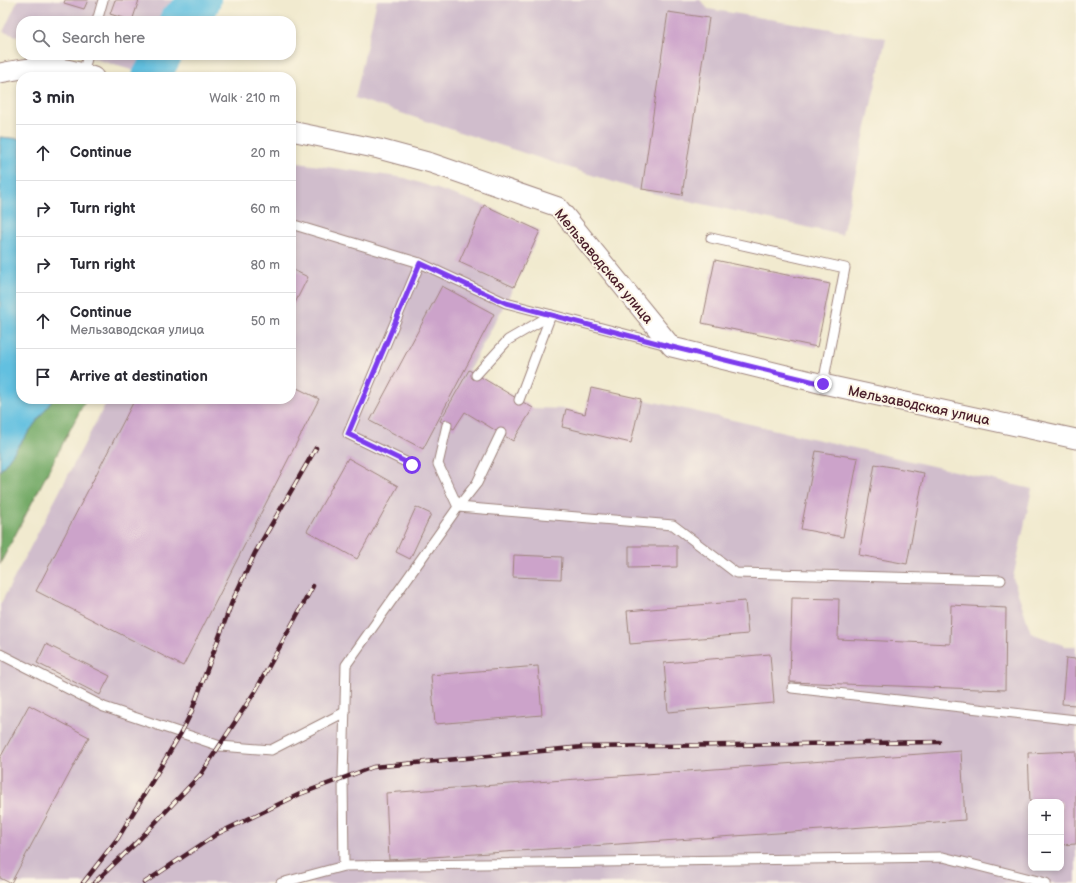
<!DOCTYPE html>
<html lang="en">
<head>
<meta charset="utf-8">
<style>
	:root { --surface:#fff; --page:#f2f2f3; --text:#2b2b33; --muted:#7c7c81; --line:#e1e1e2 }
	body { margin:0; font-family:"Balsamiq Sans",sans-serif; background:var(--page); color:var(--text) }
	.controls { position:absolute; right:12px; bottom:12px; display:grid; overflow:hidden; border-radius:8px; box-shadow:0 2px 6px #0003 }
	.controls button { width:36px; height:36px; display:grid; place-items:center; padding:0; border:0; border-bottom:1px solid var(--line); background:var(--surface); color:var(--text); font:20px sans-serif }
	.stop { position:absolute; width:12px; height:12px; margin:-9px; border:3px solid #7c3aed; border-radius:50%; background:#fff }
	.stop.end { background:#7c3aed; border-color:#fff; box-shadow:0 1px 4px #0008 }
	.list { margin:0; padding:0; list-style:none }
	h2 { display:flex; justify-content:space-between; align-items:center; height:52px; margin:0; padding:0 16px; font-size:17px }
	h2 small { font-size:13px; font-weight:400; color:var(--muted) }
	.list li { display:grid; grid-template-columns:26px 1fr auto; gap:12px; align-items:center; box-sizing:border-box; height:56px; padding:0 16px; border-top:1px solid var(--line) }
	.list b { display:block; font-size:15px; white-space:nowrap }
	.list p { margin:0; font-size:13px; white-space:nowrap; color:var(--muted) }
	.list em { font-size:13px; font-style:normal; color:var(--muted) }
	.icon { flex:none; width:22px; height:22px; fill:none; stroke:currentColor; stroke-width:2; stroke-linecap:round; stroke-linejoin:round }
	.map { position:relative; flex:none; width:1076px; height:883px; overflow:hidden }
	.search { position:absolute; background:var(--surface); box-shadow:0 2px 6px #0003; left:16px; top:16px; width:280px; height:44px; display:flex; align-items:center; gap:10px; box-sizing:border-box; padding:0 14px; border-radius:16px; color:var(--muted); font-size:15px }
	.panel { position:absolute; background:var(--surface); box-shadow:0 2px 6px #0003; left:16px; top:72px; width:280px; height:332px; border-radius:16px }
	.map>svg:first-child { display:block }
</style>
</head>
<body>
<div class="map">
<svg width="1076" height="883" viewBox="0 0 1076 883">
	<rect width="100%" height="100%" fill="#fcf5e5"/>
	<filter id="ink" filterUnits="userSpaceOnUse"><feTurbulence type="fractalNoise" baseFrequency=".025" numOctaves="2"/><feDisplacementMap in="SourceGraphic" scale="8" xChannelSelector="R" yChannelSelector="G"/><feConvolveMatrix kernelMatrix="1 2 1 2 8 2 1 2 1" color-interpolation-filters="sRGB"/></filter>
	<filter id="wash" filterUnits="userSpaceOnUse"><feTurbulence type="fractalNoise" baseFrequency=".012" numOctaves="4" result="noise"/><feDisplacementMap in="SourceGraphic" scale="16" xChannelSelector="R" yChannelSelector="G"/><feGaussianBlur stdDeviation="0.9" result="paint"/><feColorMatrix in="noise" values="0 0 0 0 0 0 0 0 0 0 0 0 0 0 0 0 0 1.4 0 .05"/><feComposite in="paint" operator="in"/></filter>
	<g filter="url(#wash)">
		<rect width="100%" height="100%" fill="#f1eacf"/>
		<g fill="#d0bdcc" fill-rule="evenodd">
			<polygon points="18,0 179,0 167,21 21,21 21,37 3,32"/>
			<polygon points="377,0 700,0 708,9 886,38 842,235 635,189 355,98"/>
			<polygon points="82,55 148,55 138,72"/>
			<path d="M 291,162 L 405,178 L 484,205 L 540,231 L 514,287 L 469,370 L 533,408 L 566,409 L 562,427 L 631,443 L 641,399 L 1032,489 L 1013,578 L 1031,633 L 1065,646 L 1076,646 L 1076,883 L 0,883 L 0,605 L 108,399 L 291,399 ZM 1031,802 L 1061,802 L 1061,868 L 1031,868 Z"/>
		</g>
		<polygon fill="#74aa67" stroke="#5f6449" points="53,399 86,399 0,564 0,471"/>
		<polygon fill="#62c0e0" stroke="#567086" points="0,137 21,139 21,399 53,399 0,471"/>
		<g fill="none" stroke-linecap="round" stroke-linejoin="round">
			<g stroke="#62c0e0" stroke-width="38">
				<polyline points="178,21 200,4 202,0"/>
				<polyline points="151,77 163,55"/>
			</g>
		</g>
		<g id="blocks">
			<g fill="#cca3ca">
				<polygon points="65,0 88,0 84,9 64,3"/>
				<polygon points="115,0 139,0 132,21 110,14"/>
				<polygon points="668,12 709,18 682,195 642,189"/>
				<polygon points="484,205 540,231 514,287 459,262"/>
				<polygon points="715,260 830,284 817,347 702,323"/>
				<polygon points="291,269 308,277 291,311"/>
				<polygon points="442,286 494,314 423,449 370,421"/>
				<polygon points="469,370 533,408 513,441 465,412 454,429 440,421"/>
				<polygon points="291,385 319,399 183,666 36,591 135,399 291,399"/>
				<polygon points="591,388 641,399 631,443 562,427 566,409 585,414"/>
				<polygon points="816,451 858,458 843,537 801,529"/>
				<polygon points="348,458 398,486 357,559 307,531"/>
				<polygon points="875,464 924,473 907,564 859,555"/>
				<polygon points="416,507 431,514 410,559 396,552"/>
				<polygon points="629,546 677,546 677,567 629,568"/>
				<polygon points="514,555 562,557 561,579 513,577"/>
				<polygon points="792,598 839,599 838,639 950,644 951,605 1006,608 1005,690 790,682"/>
				<polygon points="745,601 748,634 630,644 627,611"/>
				<polygon points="46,644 110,676 100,695 37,663"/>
				<polygon points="770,654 774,703 668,712 664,663"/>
				<polygon points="1066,658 1076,659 1076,705 1062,704"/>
				<polygon points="538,666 542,715 435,724 431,675"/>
				<polygon points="29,705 89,737 11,883 10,883 0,878 0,758"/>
				<polygon points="961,751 965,820 389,860 386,793"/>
				<polygon points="1076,751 1076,844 1061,845 1061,802 1030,802 1028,753"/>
			</g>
		</g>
	</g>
	<g filter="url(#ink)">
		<use href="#blocks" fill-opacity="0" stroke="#9e847d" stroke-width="1"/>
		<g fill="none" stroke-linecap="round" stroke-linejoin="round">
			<defs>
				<g id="service">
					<polyline points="97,21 103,0"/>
					<polyline points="83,73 88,55"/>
					<polyline points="291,224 420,263 506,303 667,345"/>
					<polyline points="711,238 845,268 823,384"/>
					<polyline points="476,375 508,340 551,315"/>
					<polyline points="519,400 551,315"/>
					<polyline points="447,425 438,464 458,507 477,483 501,433"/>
					<polyline points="412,465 348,434 420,263"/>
					<polyline points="0,654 104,707 220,746 271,750 345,712"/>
					<polyline points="792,688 1076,720"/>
					<polyline points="344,866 343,778 346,665 458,507 673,525 736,573 1001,580"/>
					<polyline points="281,883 344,866 943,857 1046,883"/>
				</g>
				<g id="minor">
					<path d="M 0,73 C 15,70 32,67 47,67 C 62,67 81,72 94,77"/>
					<polyline points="291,131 379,149 431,163 558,207 672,347 823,384 1076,439"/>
				</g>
			</defs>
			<use href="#service" stroke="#9e847d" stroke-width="11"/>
			<use href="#minor" stroke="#9e847d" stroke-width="21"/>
			<use href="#service" stroke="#fff" stroke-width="9"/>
			<use href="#minor" stroke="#fff" stroke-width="19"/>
			<defs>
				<g id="rail">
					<polyline points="83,883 118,838 181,733 191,713 232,602 255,553 316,448"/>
					<polyline points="94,883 137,842 201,774 256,690 313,586"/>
					<polyline points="144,883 217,834 300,794 373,767 583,747 939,742"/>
				</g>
			</defs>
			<use href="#rail" stroke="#4a1f2b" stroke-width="4.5"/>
			<use href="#rail" stroke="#fcf5e5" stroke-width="3" stroke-dasharray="9" stroke-linecap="butt"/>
		</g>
	</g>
	<g fill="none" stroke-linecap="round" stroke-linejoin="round" filter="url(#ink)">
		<polyline stroke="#7c3aed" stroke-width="5" points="412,465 348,434 420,263 506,303 672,347 823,384"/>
	</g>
	<g text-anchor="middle" stroke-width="4" stroke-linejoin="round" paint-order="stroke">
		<g font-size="14" fill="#4a1f2b" stroke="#fcf5e5">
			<text transform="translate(604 266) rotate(50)" y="5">Мельзаводская улица</text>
			<text transform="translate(919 405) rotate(12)" y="5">Мельзаводская улица</text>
		</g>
	</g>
</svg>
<div class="controls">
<button>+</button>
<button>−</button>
</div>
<div class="stop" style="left:412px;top:465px"></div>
<div class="stop end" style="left:823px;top:384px"></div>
<div class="search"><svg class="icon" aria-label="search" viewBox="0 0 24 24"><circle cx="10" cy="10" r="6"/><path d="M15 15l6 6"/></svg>Search here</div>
<section class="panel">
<h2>3 min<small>Walk · 210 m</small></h2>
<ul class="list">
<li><svg class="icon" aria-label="ahead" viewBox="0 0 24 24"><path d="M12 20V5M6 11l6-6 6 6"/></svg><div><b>Continue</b></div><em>20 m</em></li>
<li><svg class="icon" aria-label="right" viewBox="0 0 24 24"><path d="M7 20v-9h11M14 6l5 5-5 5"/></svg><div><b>Turn right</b></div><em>60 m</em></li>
<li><svg class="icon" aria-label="right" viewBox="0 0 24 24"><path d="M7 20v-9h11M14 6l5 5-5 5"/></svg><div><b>Turn right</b></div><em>80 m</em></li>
<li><svg class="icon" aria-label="ahead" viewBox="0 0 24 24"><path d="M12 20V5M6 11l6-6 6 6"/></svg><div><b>Continue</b><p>Мельзаводская улица</p></div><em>50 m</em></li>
<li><svg class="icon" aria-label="arrive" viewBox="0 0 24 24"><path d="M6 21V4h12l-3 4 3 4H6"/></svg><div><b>Arrive at destination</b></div></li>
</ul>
</section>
</div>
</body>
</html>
